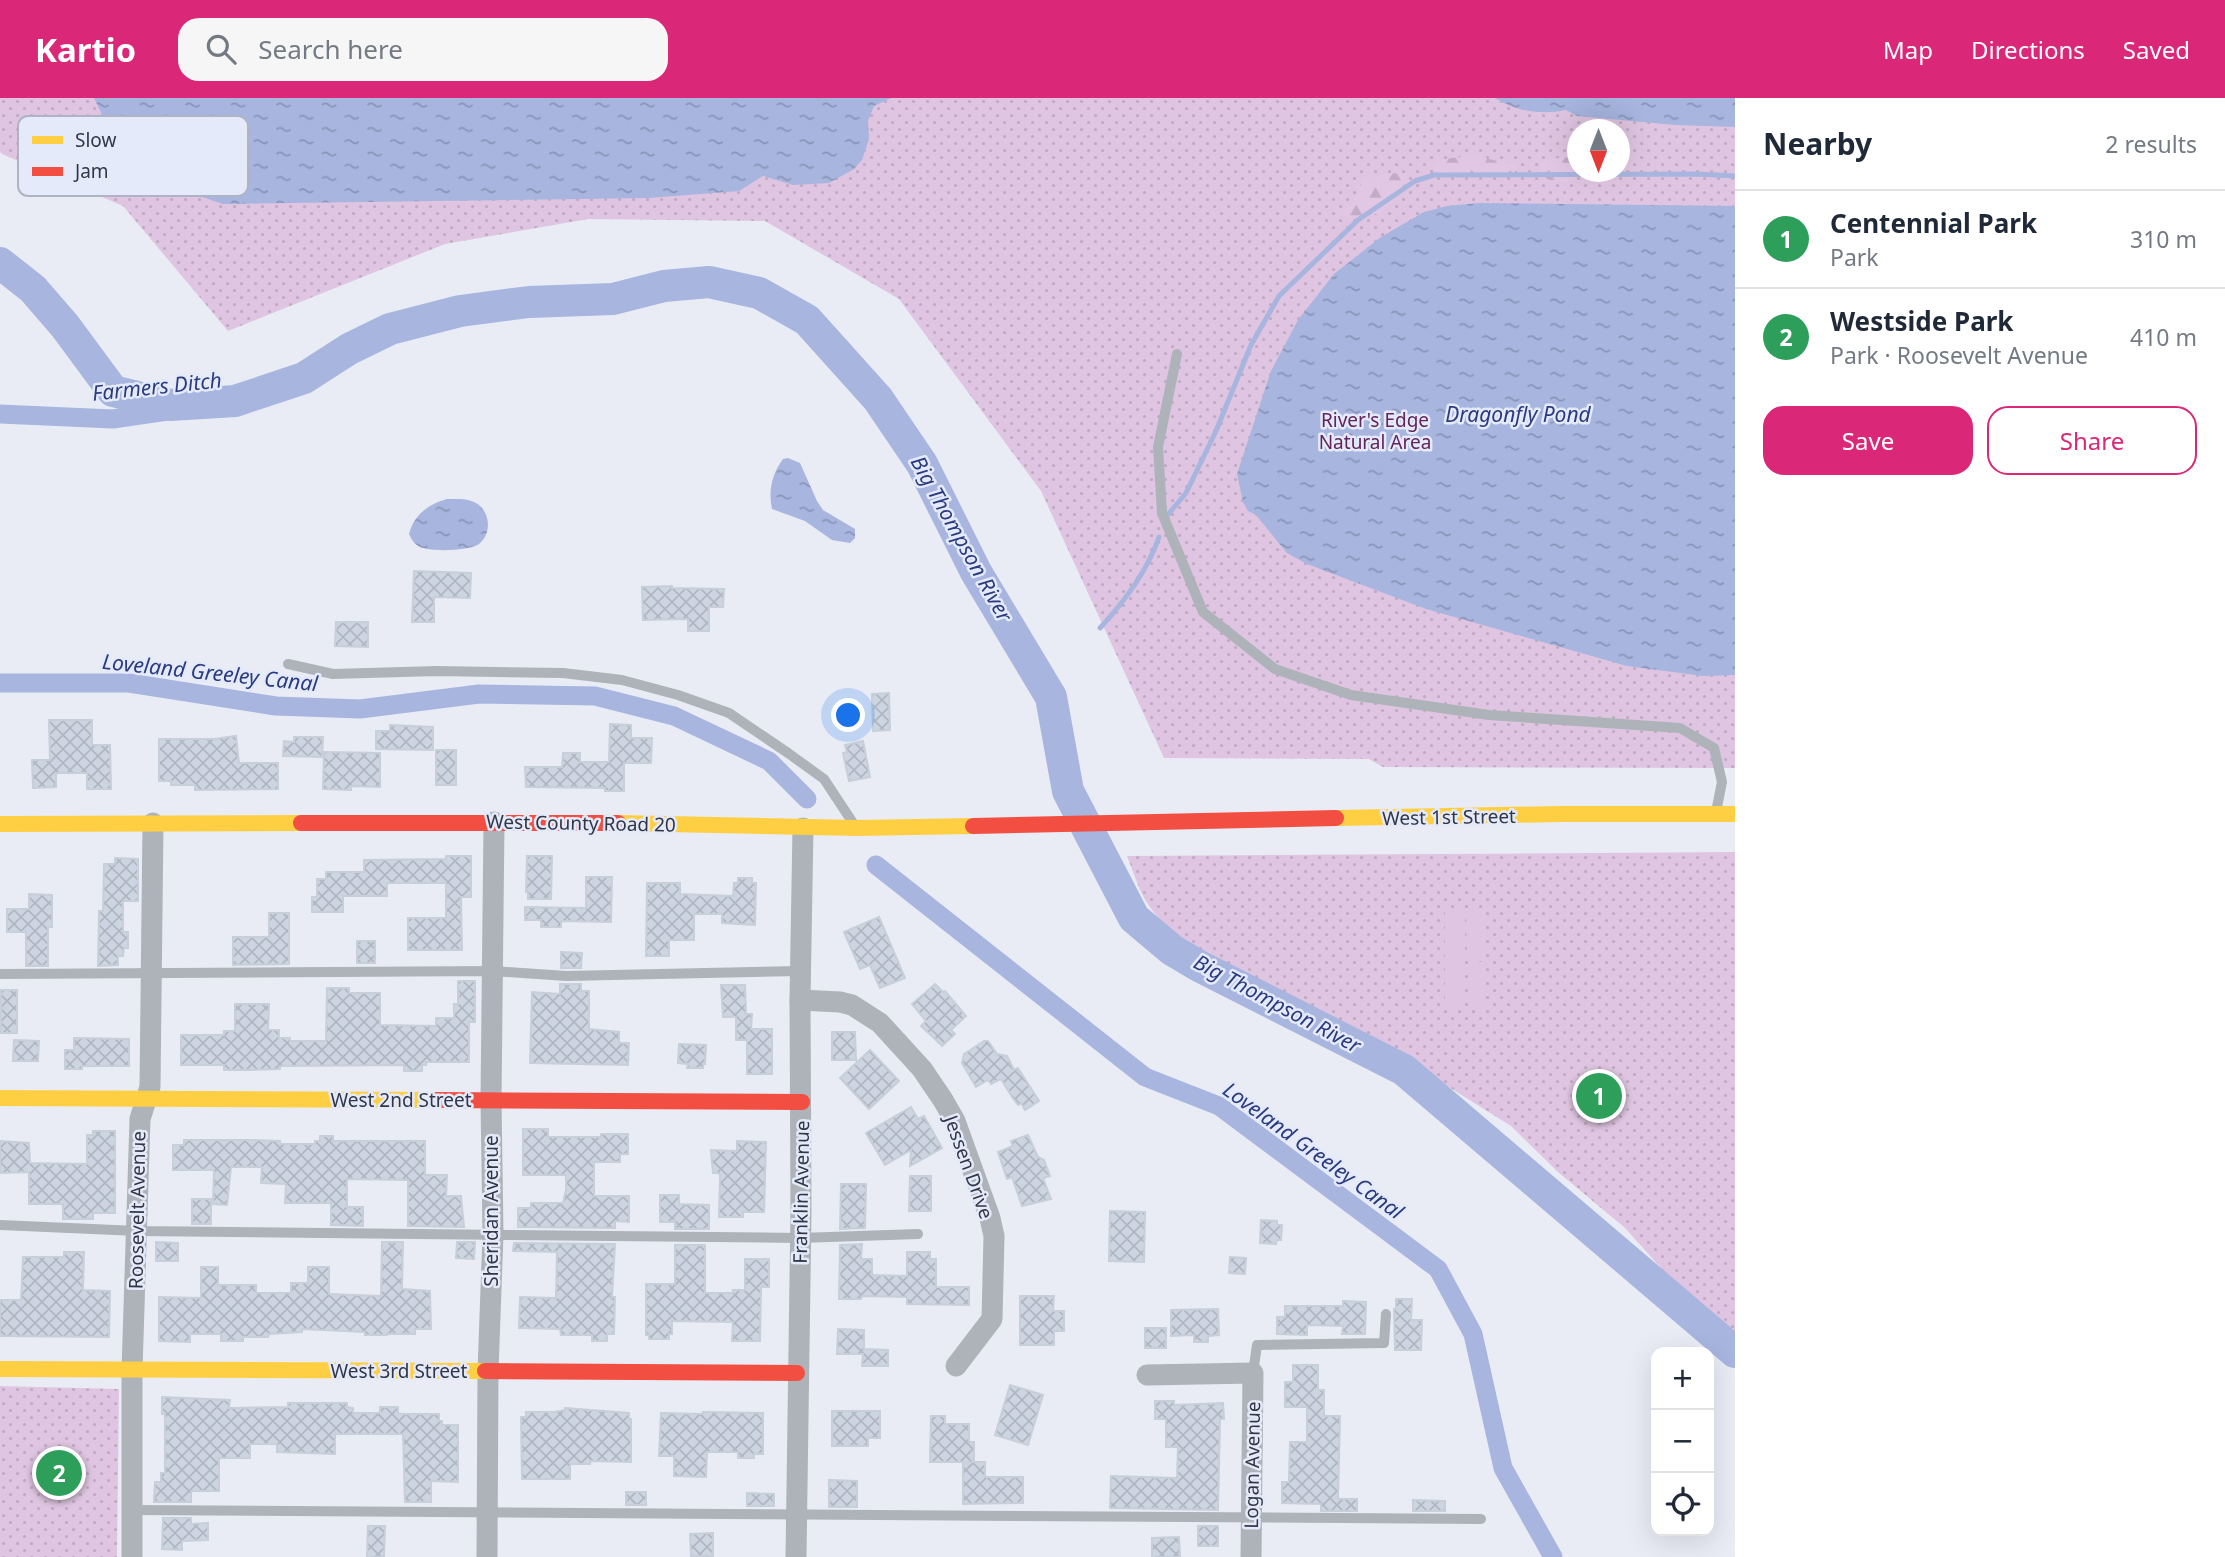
<!DOCTYPE html>
<html lang="en">
<head>
<meta charset="utf-8">
<style>
	:root { --surface:#fff; --page:#f6f6f7; --text:#1f2937; --muted:#747a83; --line:#e0e1e3; --accent:#db2777 }
	body { margin:0; font-family:"Noto Sans",sans-serif; background:var(--page); color:var(--text) }
	.controls { position:absolute; right:21px; bottom:21px; display:grid; overflow:hidden; border-radius:14px; box-shadow:0 7px 28px #0002 }
	.controls button { width:63px; height:63px; display:grid; place-items:center; padding:0; border:0; border-bottom:2px solid var(--line); background:var(--surface); color:var(--text); font:35px sans-serif }
	.compass { position:absolute; left:1567px; top:21px; width:63px; height:63px; border-radius:50%; background:var(--surface); box-shadow:0 7px 28px #0002; rotate:180deg }
	.you { position:absolute; left:849px; top:618px; width:24px; height:24px; margin:-18px; border:5px solid #fff; border-radius:50%; background:#1a73e8; box-shadow:0 0 0 10px #1a73e833 }
	.badge { display:grid; place-items:center; width:46px; height:46px; border-radius:50%; background:var(--accent); color:#fff; font-size:23px; font-weight:700 }
	.pin { position:absolute; translate:-50% -50%; border:4px solid #fff; box-shadow:0 2px 7px #0006 }
	.list { margin:0; padding:0; list-style:none }
	h2 { display:flex; justify-content:space-between; align-items:center; height:91px; margin:0; padding:0 28px; font-size:30px }
	h2 small { font-size:23px; font-weight:400; color:var(--muted) }
	.list li { display:grid; grid-template-columns:46px 1fr auto; gap:21px; align-items:center; box-sizing:border-box; height:98px; padding:0 28px; border-top:2px solid var(--line) }
	.list b { display:block; font-size:26px; white-space:nowrap }
	.list p { margin:0; font-size:23px; white-space:nowrap; color:var(--muted) }
	.list em { font-size:23px; font-style:normal; color:var(--muted) }
	.actions { display:flex; gap:14px; padding:21px 28px }
	.actions a { flex:1; padding:16px 0; border:2px solid var(--accent); border-radius:21px; text-align:center; font-size:24px; color:var(--accent) }
	.actions .main { background:var(--accent); color:#fff }
	.icon { flex:none; width:38px; height:38px; fill:none; stroke:currentColor; stroke-width:2; stroke-linecap:round; stroke-linejoin:round }
	.map { position:relative; flex:none; width:1735px; height:1459px; overflow:hidden }
	header { display:flex; align-items:center; gap:42px; box-sizing:border-box; height:98px; padding:0 35px; background:var(--accent); color:#fff }
	header strong { font-size:33px }
	nav { display:flex; gap:38px; margin-inline-start:auto; font-size:24px }
	.search { width:490px; height:63px; background:var(--page); display:flex; align-items:center; gap:18px; box-sizing:border-box; padding:0 24px; border-radius:21px; color:var(--muted); font-size:26px }
	main { display:flex }
	aside { flex:1; background:var(--surface) }
	.map>svg:first-child { display:block }
</style>
</head>
<body>
<header>
<strong>Kartio</strong>
<div class="search"><svg class="icon" aria-label="search" viewBox="0 0 24 24"><circle cx="10" cy="10" r="6"/><path d="M15 15l6 6"/></svg>Search here</div>
<nav><a>Map</a><a>Directions</a><a>Saved</a></nav>
</header>
<main>
<div class="map">
<svg width="1735" height="1459" viewBox="0 0 1735 1459">
	<defs>
		<pattern id="green-dots" width="8" height="8" patternUnits="userSpaceOnUse" patternTransform="scale(1.75)"><rect width="8" height="8" fill="#dfc5e1"/><path d="M2 2h.1M6 6h.1" fill="none" stroke="#c0aac2" stroke-width="1.8" stroke-linecap="round"/></pattern>
		<pattern id="forest-firs" width="22" height="20" patternUnits="userSpaceOnUse" patternTransform="scale(1.75)"><rect width="22" height="20" fill="#e2c7e4"/><path d="M5 1l3.5 6h-7zM16 11l3.5 6h-7z" fill="#c2acc5"/></pattern>
		<pattern id="water-ripples" width="26" height="14" patternUnits="userSpaceOnUse" patternTransform="scale(1.75)"><rect width="26" height="14" fill="#a7b5df"/><path d="M2 4q2-2 4 0t4 0M15 11q2-2 4 0t4 0" fill="none" stroke="#8994b7"/></pattern>
		<pattern id="building-cross-hatch" width="8" height="8" patternUnits="userSpaceOnUse" patternTransform="scale(1.75)"><rect width="8" height="8" fill="#ccd5e1"/><path d="M0 0l8 8M0 8l8-8" fill="none" stroke="#b0b7c2"/></pattern>
	</defs>
	<rect width="100%" height="100%" fill="#e9ecf5"/>
	<g fill="url(#green-dots)" fill-rule="evenodd">
		<path d="M 0,0 L 1735,0 L 1735,670 L 1383,669 L 1369,661 L 1164,660 L 1041,393 L 899,201 L 765,123 L 588,121 L 445,146 L 228,233 L 123,108 L 2,56 L 0,54 ZM 1577,32 L 1619,32 L 1619,74 L 1577,74 Z"/>
		<path d="M 1735,754 L 1735,1236 L 1680,1191 L 1625,1130 L 1558,1074 L 1511,1028 L 1444,986 L 1418,981 L 1397,963 L 1233,881 C 1201,860 1158,829 1141,794 C 1136,783 1132,770 1127,758 Z"/>
		<polygon points="0,1288 119,1291 117,1459 0,1459"/>
	</g>
	<g fill="url(#forest-firs)">
		<path d="M 1475,58 L 1516,67 L 1518,71 L 1512,76 C 1491,78 1455,80 1435,73 L 1433,66 L 1451,60 Z"/>
		<polygon points="1563,59 1577,61 1577,74 1616,74 1617,76 1614,81 1604,86 1579,78 1567,84 1547,81 1542,75 1541,64"/>
		<polygon points="1391,75 1404,76 1409,82 1388,102 1381,116 1374,116 1371,112 1360,118 1345,119 1342,114 1353,104 1364,80"/>
	</g>
	<g fill="#dfc5e1">
		<polygon points="1466,813 1485,813 1485,859 1467,859"/>
		<polygon points="1445,814 1463,814 1463,859 1445,860"/>
		<rect x="1445" y="863" width="18" height="46"/>
		<polygon points="1468,864 1485,864 1486,909 1468,909"/>
	</g>
	<g fill="url(#water-ripples)">
		<polygon points="94,0 891,0 874,8 868,23 869,41 862,62 854,71 829,85 793,87 763,78 739,93 649,100 223,106 167,87 121,55"/>
		<path d="M 1495,0 L 1735,0 L 1735,29 L 1675,27 L 1577,18 L 1566,12 C 1541,17 1517,14 1495,0 Z"/>
		<polygon points="1480,105 1735,108 1735,577 1703,578 1627,568 1426,511 1307,466 1287,455 1256,417 1248,413 1243,404 1237,376 1271,273 1298,222 1334,176 1381,139 1424,114 1447,108"/>
		<path d="M 788,360 L 800,365 L 817,403 L 823,412 L 855,431 L 855,440 L 850,445 L 832,442 L 805,423 L 772,411 C 768,393 772,376 783,361 Z"/>
		<path d="M 447,401 C 456,401 466,400 474,404 C 490,411 493,435 479,446 C 469,453 431,454 420,449 C 414,446 412,442 409,436 C 414,417 428,406 447,401 Z"/>
	</g>
	<g fill="none" stroke-linecap="round" stroke-linejoin="round">
		<g stroke="#a7b5df" stroke-width="5">
			<polyline points="1166,419 1186,395 1216,333 1251,247 1279,198 1358,122 1415,83 1434,77 1696,76 1735,78"/>
			<path d="M 1100,530 C 1125,503 1147,474 1159,439"/>
		</g>
		<g stroke="#a7b5df" stroke-width="19">
			<polyline points="0,316 113,321 235,303"/>
			<polyline points="0,585 129,585 276,608 360,611 479,596 595,598 674,618 769,663 807,701"/>
			<polyline points="876,767 1145,979 1219,1008 1438,1171 1473,1236 1503,1370 1553,1459"/>
		</g>
		<polyline stroke="#a7b5df" stroke-width="32" points="0,165 33,191 65,228 113,293 170,307 235,303 304,280 349,251 390,231 460,213 529,204 613,201 664,188 709,184 759,195 807,222 878,301 922,366 976,474 1051,599 1068,693 1134,820 1172,852 1199,868 1404,972 1735,1254"/>
	</g>
	<g fill="url(#building-cross-hatch)" stroke="#c7cfd9" stroke-width="2">
		<polygon points="414,473 471,475 470,500 434,499 434,524 412,524"/>
		<polygon points="672,488 672,490 724,491 723,509 709,509 709,533 688,533 688,521 643,522 642,489"/>
		<polygon points="336,524 368,524 368,549 335,548"/>
		<polygon points="889,595 890,632 873,633 872,596"/>
		<polygon points="49,622 92,622 92,647 110,647 111,691 87,691 87,675 56,675 56,689 33,690 32,662 50,662"/>
		<polygon points="610,626 631,627 631,640 652,640 651,665 624,665 624,693 605,693 605,690 526,689 525,669 562,669 563,655 580,655 580,664 609,664"/>
		<polygon points="390,627 433,629 433,652 376,651 376,633 390,633"/>
		<polygon points="236,638 239,665 278,665 278,691 195,692 195,687 171,687 171,683 159,683 159,641 214,641"/>
		<polygon points="294,639 323,639 322,659 283,658 284,643 294,644"/>
		<polygon points="863,643 870,679 849,683 843,655 847,654 845,647"/>
		<rect x="436" y="652" width="20" height="35"/>
		<polygon points="324,654 380,655 380,689 351,688 351,692 323,691"/>
		<polygon points="446,758 471,758 471,799 461,799 462,852 408,852 408,820 446,820 446,785 387,785 387,798 343,798 343,814 312,814 312,799 317,799 317,781 326,781 326,774 364,774 364,762 446,761"/>
		<polygon points="527,758 552,758 551,801 528,801 528,794 526,794"/>
		<polygon points="115,760 138,761 138,803 123,803 123,834 128,834 128,850 124,850 123,858 118,858 118,867 98,868 99,813 103,813 104,766 115,766"/>
		<polygon points="586,779 612,779 611,824 561,823 561,829 541,829 541,822 525,822 525,809 586,810"/>
		<polygon points="738,780 752,780 752,785 756,785 755,827 722,825 722,816 694,816 694,842 669,842 669,858 646,858 647,785 680,785 680,796 733,798 734,785 738,785"/>
		<polygon points="29,796 52,797 52,829 48,829 48,868 26,868 26,834 7,834 7,811 29,811"/>
		<polygon points="269,815 289,815 289,866 233,867 233,839 269,839"/>
		<polygon points="879,819 905,880 880,890 870,867 860,871 844,834"/>
		<rect x="357" y="843" width="18" height="22"/>
		<polygon points="561,854 582,855 581,870 561,870"/>
		<polygon points="458,883 475,883 475,924 469,924 469,964 426,964 426,967 422,967 422,973 404,973 404,967 280,968 280,971 248,972 224,972 224,967 181,967 181,937 224,937 224,933 235,933 235,906 269,906 268,932 279,932 279,940 290,940 290,943 326,943 327,890 349,890 349,895 380,895 380,927 436,928 436,920 454,920 454,906 458,906"/>
		<polygon points="560,886 581,886 581,893 589,893 589,931 619,934 619,945 629,945 628,967 530,965 532,894 560,896"/>
		<polygon points="935,886 943,894 945,893 966,918 951,932 955,936 942,948 921,928 926,923 912,906"/>
		<polygon points="721,887 745,887 746,916 752,916 751,931 772,931 772,976 747,976 747,942 736,942 736,919 723,919"/>
		<rect x="1" y="892" width="16" height="43"/>
		<polygon points="832,934 855,934 856,962 832,962"/>
		<polygon points="74,940 129,941 129,968 82,968 82,971 65,971 65,952 74,952"/>
		<polygon points="14,942 39,943 38,963 13,963"/>
		<polygon points="984,943 988,943 997,956 1007,958 1014,972 1018,970 1039,1003 1025,1012 1021,1005 1018,1007 1012,999 1001,981 991,986 988,982 976,989 962,965 964,956"/>
		<polygon points="679,946 706,947 705,966 703,966 703,970 687,970 688,966 678,965"/>
		<polygon points="870,952 899,983 869,1011 840,980"/>
		<polygon points="911,1009 918,1021 924,1018 942,1050 910,1068 911,1052 885,1067 866,1035"/>
		<polygon points="523,1031 548,1031 548,1039 601,1039 601,1036 628,1036 628,1056 620,1056 620,1064 594,1064 594,1098 629,1098 629,1124 615,1123 615,1130 518,1129 518,1110 531,1110 531,1105 563,1105 566,1092 566,1077 523,1077"/>
		<polygon points="93,1033 115,1033 115,1115 93,1115 93,1121 63,1121 63,1106 29,1106 29,1074 0,1075 0,1043 29,1045 30,1065 87,1066 87,1037 93,1037"/>
		<polygon points="1028,1037 1038,1059 1044,1062 1050,1078 1043,1080 1051,1101 1022,1108 1012,1079 1007,1081 998,1054 1013,1048 1011,1043"/>
		<polygon points="320,1038 333,1038 333,1043 425,1043 425,1077 447,1077 446,1098 461,1098 464,1129 408,1128 408,1082 347,1081 347,1109 363,1109 363,1128 331,1127 331,1105 285,1105 286,1086 261,1085 262,1069 231,1069 227,1107 213,1106 214,1072 173,1072 173,1047 184,1047 184,1042 251,1042 280,1043 280,1046 315,1046 315,1043 320,1043"/>
		<polygon points="737,1043 766,1044 764,1114 743,1114 743,1119 719,1119 720,1078 719,1075 713,1075 711,1052 737,1053"/>
		<polygon points="910,1078 931,1078 931,1113 909,1113"/>
		<polygon points="841,1086 866,1086 865,1130 840,1131"/>
		<polygon points="660,1097 679,1097 679,1106 709,1107 709,1131 675,1131 675,1121 673,1124 660,1124"/>
		<rect x="192" y="1101" width="19" height="25"/>
		<polygon points="1110,1113 1145,1114 1144,1164 1109,1163"/>
		<polygon points="1261,1122 1277,1123 1277,1127 1282,1127 1281,1142 1277,1142 1276,1146 1260,1145"/>
		<polygon points="156,1144 178,1145 178,1163 156,1163"/>
		<polygon points="382,1144 403,1144 402,1191 430,1193 431,1231 415,1231 415,1236 387,1236 387,1237 365,1237 365,1234 302,1231 302,1234 269,1236 268,1239 243,1239 243,1243 221,1243 221,1236 190,1236 190,1244 159,1243 159,1199 201,1200 201,1169 218,1169 218,1187 256,1187 256,1195 291,1195 291,1185 308,1185 308,1169 329,1169 329,1196 381,1198"/>
		<polygon points="457,1144 475,1144 474,1161 456,1160"/>
		<polygon points="514,1145 615,1146 612,1199 615,1199 614,1236 607,1236 607,1243 592,1243 592,1237 561,1237 560,1231 519,1230 520,1199 556,1200 557,1154 513,1153"/>
		<polygon points="862,1146 861,1161 872,1161 872,1177 907,1178 907,1154 930,1154 930,1161 936,1161 936,1189 969,1189 969,1207 907,1206 907,1199 862,1198 861,1201 839,1201 840,1147"/>
		<polygon points="675,1147 705,1147 705,1195 733,1195 733,1192 745,1192 745,1161 769,1161 769,1189 761,1189 760,1243 732,1243 733,1224 672,1223 672,1236 669,1236 669,1241 649,1241 649,1237 646,1237 646,1186 675,1186"/>
		<polygon points="64,1154 84,1154 83,1192 110,1193 109,1239 0,1238 0,1202 21,1202 23,1159 64,1159"/>
		<polygon points="1230,1159 1246,1160 1245,1176 1229,1175"/>
		<polygon points="1020,1198 1054,1198 1053,1213 1064,1213 1064,1233 1054,1233 1054,1247 1020,1247"/>
		<polygon points="1396,1201 1412,1201 1411,1222 1422,1222 1421,1252 1395,1252 1394,1211 1396,1211"/>
		<polygon points="1343,1203 1366,1204 1365,1236 1342,1236 1343,1228 1307,1227 1307,1237 1277,1236 1277,1219 1285,1219 1285,1208 1343,1208"/>
		<polygon points="1218,1211 1219,1237 1208,1238 1208,1244 1194,1244 1194,1237 1171,1238 1171,1212"/>
		<rect x="1145" y="1230" width="21" height="20"/>
		<polygon points="838,1231 864,1232 864,1251 888,1252 888,1268 862,1268 863,1256 837,1256"/>
		<polygon points="1293,1267 1318,1267 1318,1292 1324,1292 1324,1318 1340,1318 1338,1401 1357,1401 1357,1413 1321,1413 1321,1406 1282,1405 1282,1384 1289,1384 1289,1380 1290,1344 1307,1344 1307,1309 1285,1309 1285,1284 1293,1284"/>
		<polygon points="1010,1287 1043,1297 1028,1347 995,1337"/>
		<polygon points="162,1299 230,1302 229,1310 288,1309 288,1305 347,1305 347,1309 353,1310 353,1315 380,1315 380,1309 398,1309 398,1315 401,1316 439,1316 439,1323 442,1323 442,1327 458,1327 458,1384 431,1383 431,1404 405,1404 403,1336 335,1336 335,1356 277,1354 277,1346 250,1346 250,1360 219,1360 219,1393 191,1393 191,1404 154,1404 155,1384 161,1384 161,1375 165,1375 165,1316 162,1316"/>
		<polygon points="1155,1303 1174,1303 1174,1307 1223,1305 1224,1321 1220,1321 1218,1412 1110,1410 1111,1378 1177,1380 1178,1349 1166,1349 1166,1321 1155,1321"/>
		<polygon points="565,1310 629,1315 629,1321 631,1321 631,1364 590,1363 590,1366 570,1366 570,1381 522,1381 521,1319 526,1319 526,1314 554,1314 565,1312"/>
		<polygon points="832,1313 880,1313 880,1340 868,1340 868,1348 832,1348"/>
		<polygon points="703,1314 763,1315 763,1356 754,1356 754,1360 738,1360 738,1354 707,1354 706,1379 674,1378 674,1358 659,1358 661,1315 703,1316"/>
		<polygon points="931,1318 945,1318 945,1326 969,1326 969,1344 974,1344 974,1364 968,1364 985,1364 985,1379 1023,1379 1023,1405 963,1406 963,1364 930,1364"/>
		<polygon points="829,1382 857,1383 857,1409 829,1409"/>
		<rect x="626" y="1394" width="20" height="13"/>
		<polygon points="747,1395 774,1396 774,1408 747,1408"/>
		<polygon points="1413,1402 1445,1403 1445,1413 1413,1413"/>
		<polygon points="163,1420 191,1420 191,1426 208,1425 208,1442 182,1443 182,1452 162,1451"/>
		<polygon points="368,1428 385,1428 384,1459 367,1459"/>
		<rect x="1198" y="1428" width="20" height="20"/>
		<polygon points="713,1435 713,1458 691,1458 690,1436"/>
		<polygon points="1179,1439 1180,1459 1152,1459 1152,1440"/>
	</g>
	<g fill="none" stroke-linecap="round" stroke-linejoin="round">
		<g stroke="#adb3b8" stroke-width="10">
			<polyline points="1177,256 1158,349 1162,415 1203,514 1275,571 1351,597 1489,617 1680,630 1714,650 1722,684 1716,714"/>
			<polyline points="288,566 333,576 437,573 563,575 622,582 678,597 729,615 788,655 824,681 853,725"/>
			<polyline points="0,876 492,873 566,878 800,873"/>
			<polyline points="0,1127 138,1133 800,1140 918,1136"/>
			<polyline points="1253,1275 1257,1247 1384,1245 1386,1216"/>
			<path d="M 132,1412 C 582,1412 1031,1421 1481,1421"/>
		</g>
		<g stroke="#adb3b8" stroke-width="21">
			<polyline points="800,902 840,904 852,907 880,925 922,971 943,1002 955,1023 990,1120 994,1138 992,1221 956,1268"/>
			<polyline points="1147,1277 1253,1275 1251,1459"/>
			<polyline points="132,1459 132,1272 140,1021 150,989 153,725"/>
			<polyline points="487,1459 488,1273 493,1136 491,1002 494,724"/>
			<polyline points="796,1459 801,1112 800,902 803,730"/>
		</g>
		<g stroke="#ffcf43" stroke-width="16">
			<polyline points="1336,720 1560,716 1735,716"/>
			<polyline points="618,725 857,730 973,728"/>
			<polyline points="0,726 301,725"/>
			<polyline points="0,1000 436,1002"/>
			<polyline points="0,1271 485,1273"/>
		</g>
		<g stroke="#f24e42" stroke-width="16">
			<polyline points="301,725 618,725"/>
			<polyline points="973,728 1336,720"/>
			<polyline points="436,1002 802,1004"/>
			<polyline points="485,1273 797,1275"/>
		</g>
	</g>
	<g text-anchor="middle" stroke-width="5" stroke-linejoin="round" paint-order="stroke">
		<g font-size="19" fill="#61245d" stroke="#e4eafa">
			<text x="1375" y="329">River's Edge<tspan x="1375" dy="22">Natural Area</tspan></text>
		</g>
		<g font-size="19" fill="#323746" stroke="#e4eafa">
			<text transform="translate(1449 719) rotate(-1)" y="7">West 1st Street</text>
			<text transform="translate(581 725) rotate(1)" y="7">West County Road 20</text>
			<text x="401" y="1009">West 2nd Street</text>
			<text transform="translate(969 1069) rotate(70)" y="7">Jessen Drive</text>
			<text transform="translate(801 1094) rotate(-89)" y="7">Franklin Avenue</text>
			<text transform="translate(137 1112) rotate(-89)" y="7">Roosevelt Avenue</text>
			<text transform="translate(491 1113) rotate(-90)" y="7">Sheridan Avenue</text>
			<text x="399" y="1280">West 3rd Street</text>
			<text transform="translate(1252 1367) rotate(-89)" y="7">Logan Avenue</text>
		</g>
		<g font-size="21" font-style="italic" fill="#2b3b7f" stroke="#e4eafa">
			<text transform="translate(157 289) rotate(-6)" y="7">Farmers Ditch</text>
			<text x="1518" y="324">Dragonfly Pond</text>
			<text transform="translate(961 441) rotate(61)" y="7">Big Thompson River</text>
			<text transform="translate(210 575) rotate(6)" y="7">Loveland Greeley Canal</text>
			<text transform="translate(1277 906) rotate(28)" y="7">Big Thompson River</text>
			<text transform="translate(1313 1053) rotate(36)" y="7">Loveland Greeley Canal</text>
		</g>
	</g>
	<rect x="18" y="18" width="230" height="80" rx="10" fill="#e4eafa" stroke="#afb4c4" stroke-width="2"/>
	<rect x="32" y="38" width="31" height="8" fill="#ffcf43"/>
	<rect x="32" y="69" width="31" height="9" fill="#f24e42"/>
	<g font-size="19" fill="#323746">
		<text x="75" y="49">Slow</text>
		<text x="75" y="80">Jam</text>
	</g>
</svg>
<div class="controls">
<button>+</button>
<button>−</button>
<button><svg class="icon" aria-label="locate" viewBox="0 0 24 24"><circle cx="12" cy="12" r="6"/><path d="M12 2v4M12 18v4M2 12h4M18 12h4"/></svg></button>
</div>
<svg class="compass" viewBox="-18 -18 36 36"><path d="M0-13l5 13h-10z" fill="#e53935"/><path d="M0 13l5-13h-10z" fill="#747a83"/></svg>
<div class="you"></div>
<div class="pin badge" style="left:1599px;top:998px;background:#2e9e5b">1</div>
<div class="pin badge" style="left:59px;top:1375px;background:#2e9e5b">2</div>
</div>
<aside>
<h2>Nearby<small>2 results</small></h2>
<ul class="list">
<li><span class="badge" style="background:#2e9e5b">1</span><div><b>Centennial Park</b><p>Park</p></div><em>310 m</em></li>
<li><span class="badge" style="background:#2e9e5b">2</span><div><b>Westside Park</b><p>Park · Roosevelt Avenue</p></div><em>410 m</em></li>
</ul>
<div class="actions"><a class="main">Save</a><a>Share</a></div>
</aside>
</main>
</body>
</html>
